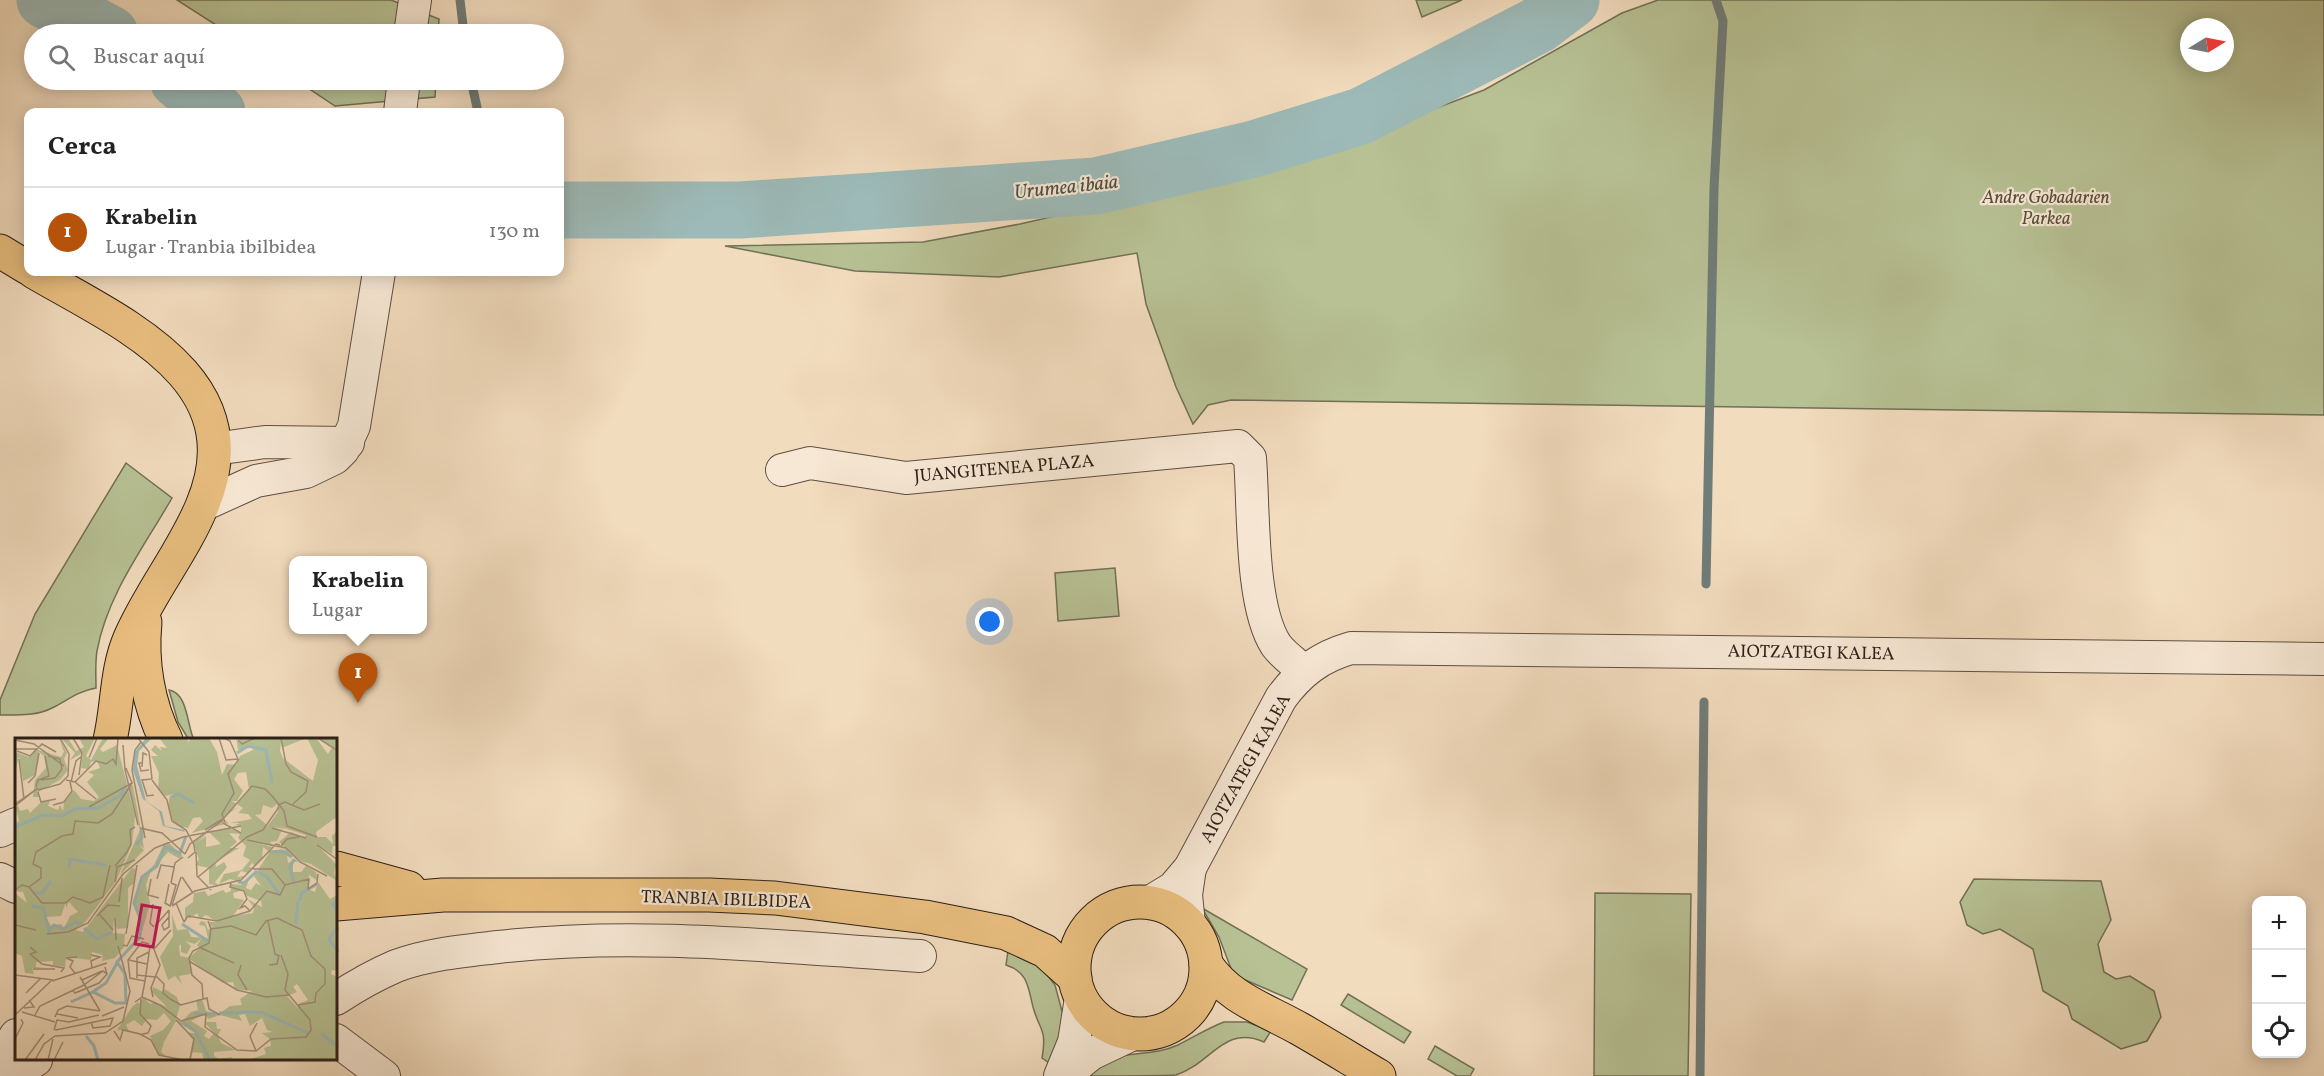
<!DOCTYPE html>
<html lang="es">
<head>
<meta charset="utf-8">
<style>
	:root { --surface:#fff; --page:#f6f6f6; --text:#222; --muted:#767676; --line:#e0e0e0; --accent:#b45309 }
	body { margin:0; font-family:Vollkorn,serif; background:var(--page); color:var(--text) }
	.controls { position:absolute; right:18px; bottom:18px; display:grid; overflow:hidden; border-radius:12px; box-shadow:0 3px 15px #0003 }
	.controls button { width:54px; height:54px; display:grid; place-items:center; padding:0; border:0; border-bottom:2px solid var(--line); background:var(--surface); color:var(--text); font:30px sans-serif }
	.compass { position:absolute; left:2180px; top:18px; width:54px; height:54px; border-radius:50%; background:var(--surface); box-shadow:0 3px 15px #0003; rotate:80deg }
	.you { position:absolute; left:990px; top:622px; width:21px; height:21px; margin:-15px; border:4px solid #fff; border-radius:50%; background:#1a73e8; box-shadow:0 0 0 9px #1a73e833 }
	.badge { display:grid; place-items:center; width:39px; height:39px; border-radius:50%; background:var(--accent); color:#fff; font-size:20px; font-weight:700 }
	.pin { position:absolute; translate:-50% -50px; filter:drop-shadow(0 2px 3px #0008) }
	.pin::after { content:''; position:absolute; top:32px; width:21px; height:18px; background:inherit; clip-path:polygon(0 0,100% 0,50% 100%) }
	.popup { position:absolute; left:289px; top:556px; width:138px; height:78px; box-sizing:border-box; display:grid; place-content:center; border-radius:12px; background:var(--surface); filter:drop-shadow(0 2px 4px #0005); font-size:20px; white-space:nowrap; color:var(--muted) }
	.popup b { font-size:22px; color:var(--text) }
	.popup::after { content:''; position:absolute; left:50%; top:100%; margin-left:-12px; border:12px solid transparent; border-top-color:var(--surface) }
	.list { margin:0; padding:0; list-style:none }
	h2 { display:flex; justify-content:space-between; align-items:center; height:78px; margin:0; padding:0 24px; font-size:26px }
	h2 small { font-size:20px; font-weight:400; color:var(--muted) }
	.list li { display:grid; grid-template-columns:39px 1fr auto; gap:18px; align-items:center; box-sizing:border-box; height:90px; padding:0 24px; border-top:2px solid var(--line) }
	.list b { display:block; font-size:22px; white-space:nowrap }
	.list p { margin:0; font-size:20px; white-space:nowrap; color:var(--muted) }
	.list em { font-size:20px; font-style:normal; color:var(--muted) }
	.icon { flex:none; width:33px; height:33px; fill:none; stroke:currentColor; stroke-width:2; stroke-linecap:round; stroke-linejoin:round }
	.map { position:relative; flex:none; width:2324px; height:1076px; overflow:hidden }
	.search { position:absolute; background:var(--surface); box-shadow:0 3px 15px #0003; left:24px; top:24px; width:540px; height:66px; display:flex; align-items:center; gap:15px; box-sizing:border-box; padding:0 21px; border-radius:33px; color:var(--muted); font-size:22px }
	.panel { position:absolute; background:var(--surface); box-shadow:0 3px 15px #0003; left:24px; top:108px; width:540px; height:168px; border-radius:12px }
	.map>svg:first-child { display:block }
</style>
</head>
<body>
<div class="map">
<svg width="2324" height="1076" viewBox="0 0 2324 1076">
	<rect width="100%" height="100%" fill="#f2dcbe"/>
	<filter id="stains"><feTurbulence type="fractalNoise" baseFrequency=".00333" numOctaves="4"/><feColorMatrix values="0 0 0 0 .2 0 0 0 0 .09 0 0 0 0 .02 0 0 0 .5 -.17"/></filter>
	<radialGradient id="worn" r=".72"><stop offset=".6" stop-color="#630" stop-opacity="0"/><stop offset="1" stop-color="#630" stop-opacity=".3"/></radialGradient>
	<g fill="#b7c194" stroke="#727056" stroke-width="1.5" fill-rule="evenodd">
		<polygon points="177,0 391,0 439,19 438,34 230,34"/>
		<polygon points="1416,0 1462,0 1422,17"/>
		<path d="M 1658,0 L 2324,0 L 2324,415 L 1231,400 L 1208,405 L 1193,424 L 1176,387 L 1146,304 L 1137,253 L 999,277 L 855,271 L 725,246 L 923,242 L 1020,224 L 1296,161 L 1484,90 L 1622,13 ZM 2189,27 L 2225,27 L 2225,63 L 2189,63 Z"/>
		<polygon points="296,80 436,80 435,97 335,106"/>
		<path d="M 126,463 L 172,498 C 144,547 107,595 97,651 C 95,663 96,676 96,688 C 78,691 68,700 52,708 C 37,716 17,715 0,715 L 0,700 L 35,614 Z"/>
		<polygon points="1115,568 1119,616 1058,621 1055,573"/>
		<path d="M 169,690 C 188,693 187,726 194,740 L 189,740 L 178,722 Z"/>
		<polygon points="1974,879 2101,881 2111,920 2098,944 2104,972 2116,979 2130,976 2154,991 2161,1017 2147,1041 2121,1049 2072,1019 2068,1006 2043,991 2033,949 2000,929 1983,934 1967,925 1960,902"/>
		<polygon points="1595,893 1691,894 1688,1076 1594,1076"/>
		<polygon points="1202,908 1307,969 1292,1000 1243,979 1232,971 1219,937"/>
		<path d="M 1008,951 L 1040,966 L 1055,985 L 1063,1015 L 1063,1032 L 1052,1065 L 1042,1058 C 1047,1028 1040,1032 1033,1007 C 1028,987 1028,972 1006,965 Z"/>
		<polygon points="1348,994 1411,1032 1404,1043 1341,1005"/>
		<path d="M 1224,1022 L 1247,1022 L 1271,1031 L 1264,1042 C 1224,1024 1211,1064 1176,1075 C 1158,1076 1105,1076 1083,1076 C 1114,1045 1145,1060 1178,1045 C 1194,1037 1208,1028 1224,1022 Z"/>
		<polygon points="1435,1046 1474,1069 1470,1076 1457,1076 1428,1059"/>
	</g>
	<g fill="none" stroke-linecap="round" stroke-linejoin="round">
		<g stroke="#707c78" stroke-width="9">
			<polyline points="460,0 464,34"/>
			<polyline points="471,80 478,112"/>
			<polyline points="560,200 575,211"/>
			<polyline points="1706,584 1714,188 1723,21 1716,0"/>
			<polyline points="1700,1076 1704,702"/>
		</g>
		<g stroke="#9dbab8" stroke-width="57">
			<polyline points="45,0 110,34"/>
			<polyline points="178,80 217,112"/>
			<polyline points="560,210 740,210 1096,186 1254,149 1361,116 1538,25 1571,0"/>
		</g>
		<defs>
			<g id="minor">
				<polyline points="410,34 415,0"/>
				<polyline points="400,112 404,80"/>
				<polyline points="214,449 265,442 348,443"/>
				<path d="M 782,470 L 810,463 L 906,478 L 1238,446 L 1250,458 C 1254,508 1250,605 1276,645 C 1283,655 1295,663 1304,671"/>
				<polyline points="203,505 256,481 306,472 335,458 343,450 354,426 379,272"/>
				<polyline points="0,831 16,824"/>
				<polyline points="0,879 16,887"/>
				<path d="M 1150,902 L 1173,888 L 1190,868 L 1281,698 C 1300,672 1320,657 1351,648 L 2324,659"/>
				<polyline points="1189,924 1186,895 1190,868"/>
				<path d="M 336,999 C 354,987 375,975 396,966 C 428,954 464,951 498,947 C 639,931 779,947 920,956"/>
				<polyline points="336,1040 384,1076"/>
				<polyline points="0,1061 16,1035"/>
				<polyline points="11,1076 36,1060"/>
				<polyline points="1060,1076 1074,1042 1081,998"/>
				<polyline points="1064,1076 1091,1054 1133,1034"/>
			</g>
			<g id="major">
				<polyline points="0,251 28,268"/>
				<path d="M 34,272 C 121,323 256,379 202,506 C 183,552 150,592 130,638 C 116,670 118,706 110,740"/>
				<path d="M 145,622 C 141,662 148,704 166,740"/>
				<polyline points="336,868 409,888"/>
				<circle cx="1140" cy="968" r="66"/>
				<polyline points="336,904 443,895 709,895 775,898 925,917 1006,933 1045,951 1075,978"/>
				<path d="M 1206,964 C 1229,999 1265,1009 1300,1029 C 1326,1044 1352,1060 1379,1076"/>
			</g>
		</defs>
		<use href="#minor" stroke="#5e4e41" stroke-width="34"/>
		<use href="#major" stroke="#2c1f17" stroke-width="35"/>
		<use href="#minor" stroke="#f7e8d5" stroke-width="32"/>
		<use href="#major" stroke="#e9be7f" stroke-width="33"/>
	</g>
	<g text-anchor="middle" stroke-width="4.5" stroke-linejoin="round" paint-order="stroke">
		<g font-size="18" font-style="italic" fill="#56503c" stroke="#f7e8d5">
			<text x="2046" y="203">Andre Gobadarien<tspan x="2046" dy="21">Parkea</tspan></text>
		</g>
		<g font-size="18" fill="#2c1f17" stroke="#f7e8d5">
			<text transform="translate(1004 468) rotate(-5)" y="6">JUANGITENEA PLAZA</text>
			<text transform="translate(1811 652) rotate(1)" y="6">AIOTZATEGI KALEA</text>
			<text transform="translate(1245 768) rotate(-61)" y="6">AIOTZATEGI KALEA</text>
			<text transform="translate(726 899) rotate(2)" y="6">TRANBIA IBILBIDEA</text>
		</g>
		<g font-size="20" font-style="italic" fill="#4e4e47" stroke="#f7e8d5">
			<text transform="translate(1066 186) rotate(-6)" y="7">Urumea ibaia</text>
		</g>
	</g>
	<g transform="translate(15 738)">
		<rect width="322" height="322" fill="#f2dcbe"/>
		<path d="M 44,0 L 52,15 L 49,21 L 53,32 L 45,42 L 52,38 L 23,54 L 24,59 L 18,59 L 20,42 L 31,30 L 29,18 L 24,14 L 20,37 L 8,43 L 4,18 L 0,35 L 0,14 L 14,19 L 20,11 L 46,19 L 49,14 ZM 46,0 L 53,0 L 61,13 L 69,9 L 64,0 L 80,0 L 71,18 L 76,22 L 88,0 L 94,0 L 85,11 L 88,14 L 102,7 L 120,78 L 117,106 L 101,143 L 72,182 L 67,187 L 62,184 L 65,187 L 61,192 L 68,194 L 117,130 L 121,131 L 119,145 L 113,150 L 113,187 L 114,184 L 113,190 L 102,191 L 99,180 L 98,195 L 110,196 L 109,209 L 100,220 L 87,223 L 88,217 L 77,214 L 76,222 L 51,219 L 50,229 L 38,227 L 38,223 L 21,224 L 21,229 L 38,231 L 17,230 L 19,236 L 10,235 L 7,218 L 0,215 L 0,155 L 12,165 L 8,154 L 0,153 L 0,85 L 4,83 L 1,70 L 3,67 L 5,73 L 13,71 L 15,75 L 26,64 L 35,63 L 33,68 L 43,72 L 45,67 L 48,73 L 49,65 L 59,52 L 66,61 L 79,63 L 84,59 L 72,44 L 79,37 L 73,34 L 85,30 L 82,23 L 76,24 L 73,31 L 66,30 L 68,15 L 55,22 L 60,15 ZM 51,164 L 51,170 L 54,164 L 63,174 L 55,178 L 49,190 L 46,186 L 36,188 L 31,179 L 46,178 ZM 144,0 L 171,0 L 174,4 L 175,0 L 194,0 L 202,14 L 207,37 L 212,26 L 221,27 L 225,18 L 238,12 L 237,9 L 223,12 L 221,0 L 223,4 L 224,0 L 291,0 L 267,10 L 266,4 L 265,13 L 270,25 L 268,20 L 298,43 L 303,22 L 292,0 L 301,0 L 313,16 L 317,9 L 305,0 L 322,0 L 322,83 L 320,80 L 301,94 L 302,99 L 311,99 L 318,106 L 317,98 L 322,93 L 322,108 L 318,108 L 317,116 L 302,107 L 321,126 L 322,123 L 319,135 L 322,143 L 296,126 L 285,123 L 264,104 L 276,94 L 289,100 L 291,97 L 260,87 L 271,91 L 257,89 L 267,92 L 262,103 L 255,104 L 258,108 L 232,102 L 257,109 L 253,113 L 248,109 L 247,121 L 240,128 L 237,125 L 234,129 L 238,130 L 233,135 L 226,133 L 222,139 L 230,138 L 222,143 L 215,141 L 204,146 L 209,136 L 227,132 L 235,122 L 228,118 L 231,108 L 223,100 L 225,96 L 214,95 L 222,104 L 215,110 L 224,110 L 200,124 L 201,129 L 209,124 L 212,129 L 200,144 L 204,148 L 194,146 L 194,130 L 180,127 L 184,121 L 178,104 L 193,94 L 183,104 L 191,98 L 191,109 L 206,106 L 194,94 L 213,90 L 226,95 L 226,88 L 220,87 L 225,85 L 215,85 L 237,81 L 233,76 L 223,75 L 228,70 L 222,66 L 234,51 L 231,34 L 223,35 L 219,41 L 228,53 L 222,63 L 216,63 L 221,65 L 215,73 L 223,69 L 193,90 L 208,82 L 214,85 L 177,95 L 188,83 L 185,79 L 178,80 L 173,90 L 164,88 L 158,83 L 153,68 L 155,58 L 159,56 L 150,58 L 143,51 L 144,35 L 136,18 L 143,18 L 136,12 L 140,7 L 147,13 L 145,9 L 152,10 ZM 262,66 L 263,74 L 251,90 L 252,87 L 240,77 L 246,76 L 248,67 L 257,70 ZM 114,47 L 118,48 L 129,110 L 124,107 L 129,112 L 105,137 L 125,92 ZM 154,105 L 167,117 L 165,121 L 153,114 L 135,135 L 131,147 L 135,165 L 127,194 L 120,165 L 129,137 L 139,127 L 148,108 ZM 264,110 L 271,111 L 278,119 L 272,118 L 273,125 L 280,121 L 283,124 L 278,124 L 278,134 L 286,134 L 291,128 L 301,134 L 303,143 L 294,137 L 293,151 L 300,154 L 303,144 L 315,161 L 322,157 L 322,233 L 317,232 L 316,236 L 322,239 L 322,322 L 233,322 L 251,316 L 249,310 L 256,308 L 255,301 L 247,295 L 258,294 L 252,292 L 247,280 L 235,288 L 230,276 L 224,277 L 227,283 L 205,277 L 193,281 L 190,276 L 176,283 L 192,293 L 189,298 L 194,301 L 199,295 L 189,284 L 201,284 L 202,291 L 206,291 L 203,297 L 206,305 L 221,312 L 199,314 L 199,318 L 204,321 L 217,319 L 216,322 L 189,322 L 187,315 L 178,314 L 174,322 L 178,302 L 172,294 L 182,296 L 161,283 L 149,304 L 146,314 L 150,317 L 144,317 L 135,298 L 148,292 L 156,283 L 149,275 L 142,282 L 132,281 L 127,288 L 119,282 L 111,287 L 114,293 L 102,292 L 117,269 L 123,264 L 125,267 L 128,259 L 135,266 L 140,264 L 152,269 L 137,254 L 138,249 L 148,254 L 150,251 L 162,259 L 165,268 L 161,281 L 166,284 L 176,274 L 183,272 L 181,262 L 187,261 L 191,273 L 204,276 L 215,268 L 227,267 L 225,261 L 237,253 L 220,251 L 218,244 L 208,245 L 176,222 L 176,236 L 164,238 L 167,246 L 160,238 L 153,242 L 145,219 L 158,198 L 157,176 L 162,192 L 173,191 L 176,199 L 193,200 L 190,188 L 184,187 L 186,183 L 190,184 L 193,192 L 199,187 L 194,189 L 195,184 L 203,184 L 191,177 L 185,181 L 182,175 L 174,181 L 173,177 L 170,184 L 170,170 L 178,164 L 179,155 L 190,153 L 193,158 L 208,152 L 211,155 L 216,153 L 216,146 L 226,147 L 234,141 L 231,150 L 236,152 L 241,145 L 246,148 L 239,138 L 254,115 L 271,112 ZM 228,152 L 230,157 L 246,163 L 247,169 L 232,161 L 239,169 L 238,175 L 218,178 L 229,162 L 219,160 L 218,155 ZM 187,200 L 182,207 L 185,210 L 174,220 L 165,218 L 164,208 L 166,206 L 166,214 L 172,216 L 176,208 L 170,203 L 180,206 ZM 282,246 L 293,262 L 283,266 L 283,270 L 272,258 L 282,254 L 278,249 Z" fill="#b7c194" fill-rule="evenodd"/>
		<path d="M 131,0 L 137,0 L 124,13 L 122,28 L 131,63 L 147,74 L 150,88 L 169,92 L 170,94 L 148,88 L 144,73 L 128,61 L 118,32 L 120,14 Z" fill="#9dbab8"/>
		<path fill="none" stroke="#9dbab8" stroke-width="3" d="M 222,15 L 233,8 L 251,12 L 257,45M 157,59 L 163,56 L 179,65M 0,89 L 28,77 L 47,78 L 60,71 L 83,70 L 106,57 L 110,49M 121,107 L 127,100 L 126,91M 254,114 L 267,113 L 277,119M 54,130 L 55,121 L 91,127M 244,135 L 252,139 L 264,156M 223,144 L 229,145 L 242,133M 279,144 L 275,130 L 279,121M 20,155 L 27,155 L 36,143M 323,160 L 318,166 L 323,175M 284,163 L 287,155 L 302,146M 17,168 L 28,170 L 34,193 L 39,187 L 48,191 L 60,184 L 67,186M 167,186 L 193,203M 281,186 L 283,164M 323,189 L 314,201 L 323,214M 69,190 L 82,201 L 97,194M 79,253 L 91,245 L 102,225M 56,264 L 78,254 L 100,265 L 111,265 L 110,236 L 102,224 L 125,199 L 126,183 L 119,165 L 127,139 L 142,128 L 150,109 L 165,115 L 171,98M 204,275 L 246,274 L 293,295M 179,276 L 200,276M 167,284 L 180,293 L 195,322M 307,296 L 323,309M 71,298 L 79,308 L 83,322"/>
		<path fill="none" stroke="#a3907b" stroke-width="1.5" d="M 58,0 L 67,15 L 64,37M 123,0 L 134,14 L 137,41M 204,0 L 211,22 L 223,21 L 215,3 L 209,0M 266,0 L 271,26 L 276,34 L 293,43 L 291,54 L 278,66M 303,0 L 323,13M 0,2 L 19,6 L 49,28M 223,2 L 227,6 L 240,0M 126,4 L 120,12 L 117,32 L 130,100M 108,7 L 110,32 L 123,87M 0,11 L 23,11M 2,13 L 15,18 L 27,6 L 41,14M 74,20 L 82,0M 4,21 L 9,61M 128,25 L 124,25 L 126,33 L 134,32M 127,29 L 128,15 L 132,17M 137,41 L 127,42 L 132,58 L 139,57M 26,42 L 40,40 L 47,31 L 45,21 L 33,18M 51,42 L 60,44 L 81,23 L 91,26 L 98,21 L 101,26 L 103,0M 137,42 L 152,62 L 157,83 L 171,92 L 179,107 L 180,114 L 173,120M 56,44 L 61,23 L 67,18M 60,44 L 81,61M 13,45 L 20,38 L 24,15M 21,49 L 23,42 L 34,38 L 30,18M 23,52 L 45,46 L 53,38 L 54,16 L 45,0M 23,54 L 26,64 L 41,61M 0,66 L 23,50 L 0,68M 38,67 L 49,64 L 57,53 L 55,44M 263,67 L 270,64 L 289,72 L 305,66M 74,69 L 117,45 L 111,30M 210,84 L 207,76 L 219,55 L 213,36 L 224,21M 208,85 L 226,95M 125,90 L 147,95 L 170,116M 257,90 L 291,100M 190,92 L 209,80 L 237,48 L 250,51 L 258,59 L 269,73 L 272,88 L 302,99M 232,102 L 271,110 L 285,124 L 312,138M 302,107 L 323,122M 266,108 L 272,101 L 284,99M 181,114 L 182,138 L 196,152M 111,116 L 116,106 L 115,92 L 120,89M 170,116 L 175,106 L 208,82M 100,128 L 112,114M 238,131 L 257,131 L 270,147 L 294,141 L 293,151 L 302,145 L 303,136M 167,139 L 178,155M 183,139 L 232,99 L 248,92 L 264,69M 136,141 L 133,157 L 144,160M 142,141 L 146,127 L 159,129M 100,144 L 102,129 L 120,122M 156,145 L 160,125 L 168,119M 216,145 L 215,149 L 229,153 L 232,161 L 225,170 L 230,168 L 235,173 L 252,153 L 265,157 L 270,147M 14,149 L 27,165 L 50,165 L 58,159 L 75,165 L 88,159 L 95,127M 0,152 L 7,147 L 14,149 L 26,140 L 26,130 L 18,126 L 21,114 L 47,98 L 58,96 L 60,83 L 83,85 L 97,76 L 117,45M 104,164 L 107,140M 150,165 L 155,168 L 161,147 L 156,145M 161,165 L 169,184M 138,166 L 135,185 L 139,189M 150,166 L 154,146M 157,167 L 166,139M 157,168 L 180,153 L 226,142 L 261,106 L 265,107M 85,177 L 98,192M 82,178 L 93,167 L 105,168M 154,179 L 147,187 L 149,192 L 154,189 L 154,172M 100,180 L 101,202M 193,183 L 196,191 L 216,188 L 241,197 L 251,183 L 262,180 L 287,192 L 296,218 L 310,231M 253,183 L 260,216 L 264,218 L 262,226 L 254,227M 169,184 L 173,178 L 202,183 L 235,173M 0,187 L 21,192M 140,188 L 154,172M 32,196 L 53,194 L 73,185 L 108,136 L 140,110 L 168,99 L 226,88M 111,196 L 122,127M 137,206 L 145,227 L 136,250 L 138,259M 108,207 L 112,208 L 117,198 L 129,201M 15,209 L 21,214 L 15,216 L 27,226 L 49,230 L 46,234M 140,210 L 156,192M 186,210 L 219,225M 76,217 L 85,219 L 76,223 L 77,230M 114,222 L 132,226M 174,223 L 222,252 L 251,259 L 274,257M 226,227 L 223,237 L 232,252M 18,231 L 40,231M 60,235 L 55,229 L 58,223 L 51,220 L 62,219M 0,237 L 38,242M 122,237 L 140,239M 141,238 L 149,246 L 148,255 L 155,261 L 166,267 L 192,260 L 194,271 L 205,277M 65,239 L 85,273M 122,240 L 122,220 L 134,214M 67,242 L 87,233M 37,243 L 92,225M 130,243 L 135,208M 69,247 L 88,233 L 92,236M 57,252 L 60,255 L 84,245 L 92,236 L 90,229M 11,255 L 26,240M 127,259 L 145,267 L 166,283 L 191,276 L 190,289 L 222,312 L 241,313 L 256,301 L 291,299 L 296,292 L 295,282 L 270,252 L 273,236 L 266,217M 188,260 L 187,246 L 177,237 L 174,220 L 178,213 L 194,205 L 196,191M 126,261 L 125,276 L 136,288 L 133,295 L 127,296M 120,264 L 127,259 L 130,243 L 115,240 L 113,222 L 127,204 L 134,206M 283,267 L 300,264 L 301,255 L 310,246 L 310,231M 9,270 L 19,269 L 14,262M 7,274 L 40,284M 42,276 L 63,280M 0,277 L 36,243M 20,277 L 25,268 L 69,247M 87,278 L 109,269M 40,279 L 43,272 L 52,268 L 85,273M 161,282 L 179,301 L 175,322M 39,292 L 42,282 L 54,284 L 84,277M 40,292 L 46,291 L 98,280 L 95,288 L 78,290 L 76,284M 99,293 L 105,302 L 108,292 L 125,296 L 136,302 L 144,317 L 168,322M 0,301 L 8,285 L 6,281M 241,313 L 235,298 L 242,285M 10,322 L 29,296M 20,322 L 29,306 L 40,298 L 90,295 L 108,283 L 115,253 L 103,208M 33,322 L 38,301M 39,322 L 48,304"/>
		<path fill="#c2185b" fill-opacity="0.15" stroke="#c2185b" stroke-width="3" d="M 127,167 L 145,170 L 138,209 L 120,206 Z"/>
		<rect width="322" height="322" fill="none" stroke="#2c1f17" stroke-width="3"/>
	</g>
	<rect width="100%" height="100%" filter="url(#stains)"/>
	<rect width="100%" height="100%" fill="url(#worn)"/>
</svg>
<div class="controls">
<button>+</button>
<button>−</button>
<button><svg class="icon" aria-label="locate" viewBox="0 0 24 24"><circle cx="12" cy="12" r="6"/><path d="M12 2v4M12 18v4M2 12h4M18 12h4"/></svg></button>
</div>
<svg class="compass" viewBox="-18 -18 36 36"><path d="M0-13l5 13h-10z" fill="#e53935"/><path d="M0 13l5-13h-10z" fill="#767676"/></svg>
<div class="you"></div>
<div class="pin badge" style="left:358px;top:703px">1</div>
<div class="popup"><b>Krabelin</b>Lugar</div>
<div class="search"><svg class="icon" aria-label="search" viewBox="0 0 24 24"><circle cx="10" cy="10" r="6"/><path d="M15 15l6 6"/></svg>Buscar aquí</div>
<section class="panel">
<h2>Cerca<small></small></h2>
<ul class="list">
<li><span class="badge">1</span><div><b>Krabelin</b><p>Lugar · Tranbia ibilbidea</p></div><em>130 m</em></li>
</ul>
</section>
</div>
</body>
</html>
